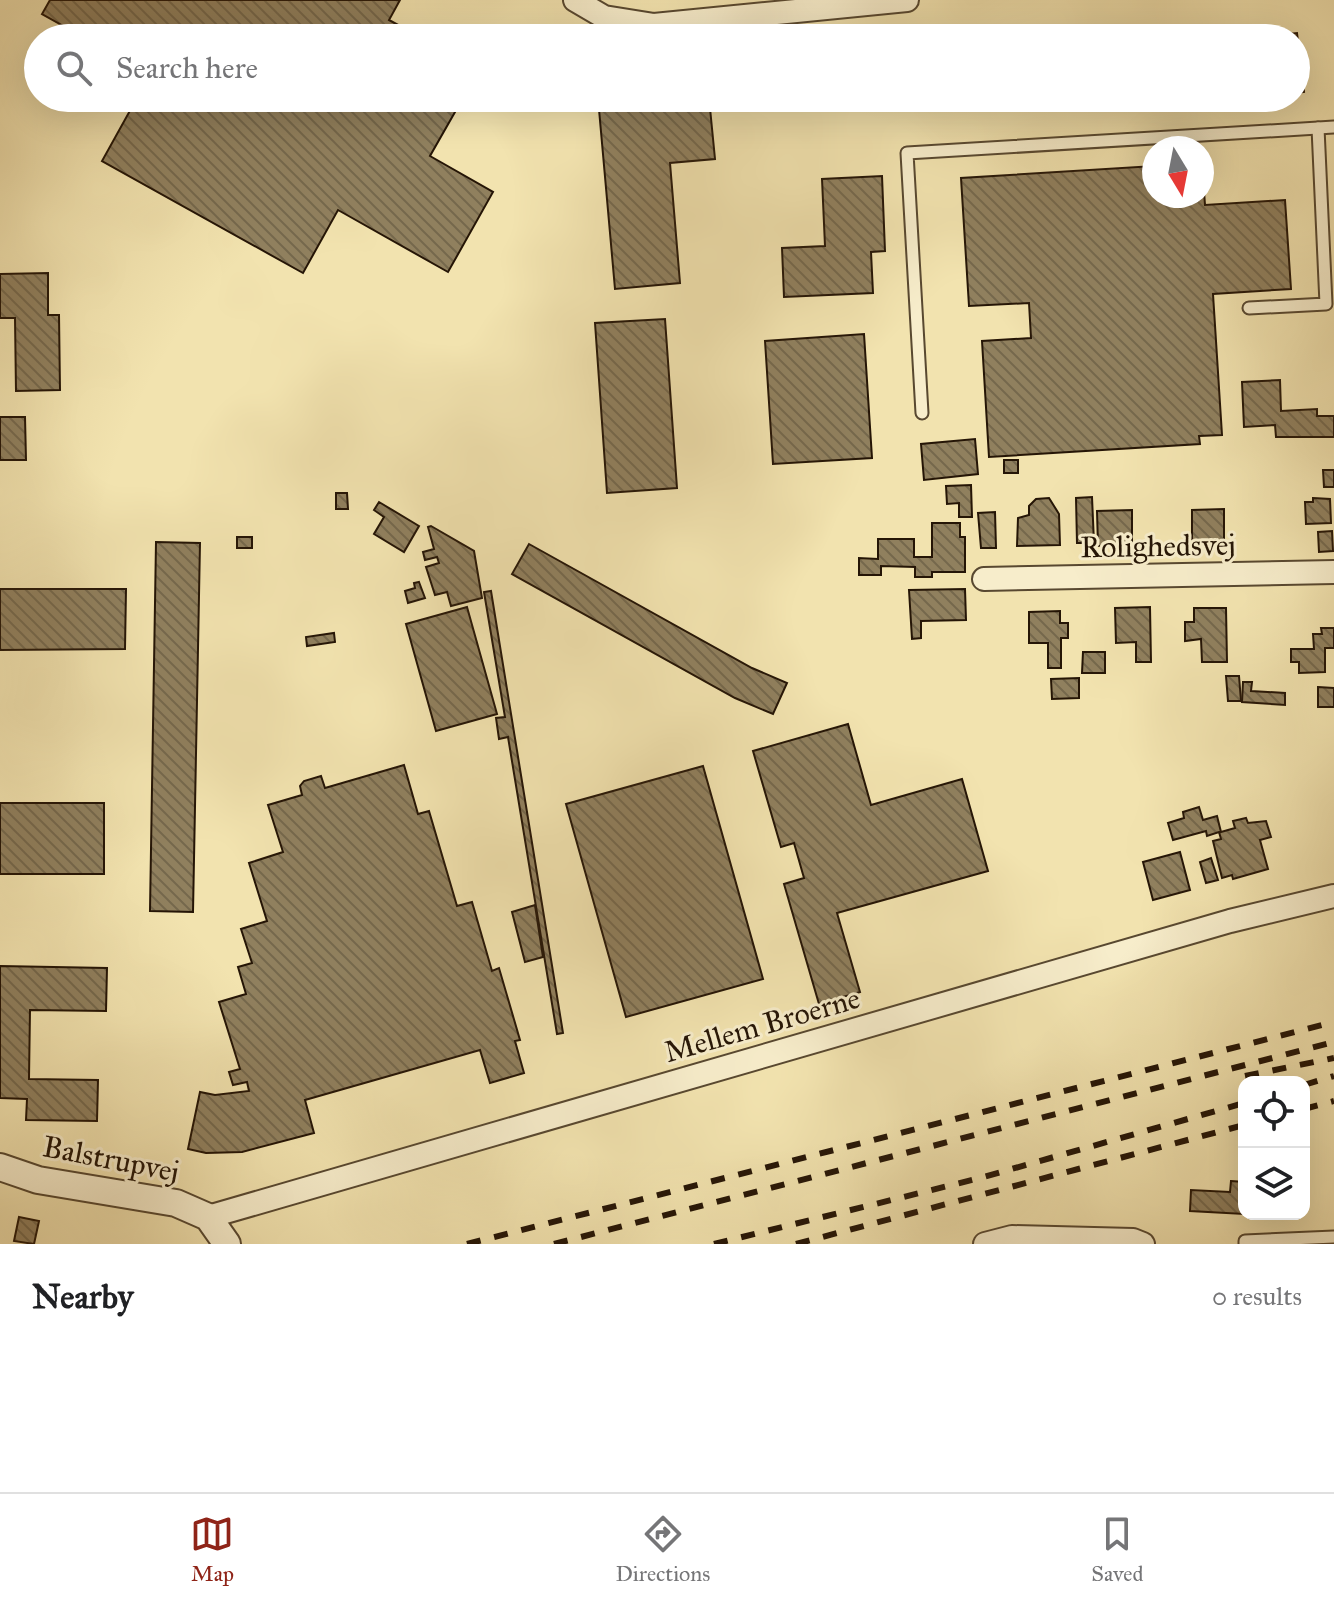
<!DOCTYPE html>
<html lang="en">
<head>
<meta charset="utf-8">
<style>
	:root { --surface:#fff; --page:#f2f2f2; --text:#202124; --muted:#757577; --line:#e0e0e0; --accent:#8f2418 }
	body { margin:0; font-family:"IM FELL Great Primer",serif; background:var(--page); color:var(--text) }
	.controls { position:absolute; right:24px; bottom:24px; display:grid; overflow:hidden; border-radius:16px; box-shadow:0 8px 32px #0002 }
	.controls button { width:72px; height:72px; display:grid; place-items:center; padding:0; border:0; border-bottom:2px solid var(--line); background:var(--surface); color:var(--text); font:40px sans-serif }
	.compass { position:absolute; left:1142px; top:136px; width:72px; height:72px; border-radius:50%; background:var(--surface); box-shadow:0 8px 32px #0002; rotate:170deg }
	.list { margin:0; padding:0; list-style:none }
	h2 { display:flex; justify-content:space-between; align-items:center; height:104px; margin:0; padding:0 32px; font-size:34px }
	h2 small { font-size:26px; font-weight:400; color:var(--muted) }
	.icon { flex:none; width:44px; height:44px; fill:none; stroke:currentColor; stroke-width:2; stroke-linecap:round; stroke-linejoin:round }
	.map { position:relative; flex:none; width:1334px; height:1244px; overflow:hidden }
	.search { position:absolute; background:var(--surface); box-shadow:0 8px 32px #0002; left:24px; right:24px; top:24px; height:88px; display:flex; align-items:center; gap:20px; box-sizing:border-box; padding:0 28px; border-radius:44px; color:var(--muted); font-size:30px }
	.sheet { height:248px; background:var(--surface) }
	nav { display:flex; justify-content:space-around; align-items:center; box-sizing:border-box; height:112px; border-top:2px solid var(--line); background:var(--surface); font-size:22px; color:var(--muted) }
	nav a { display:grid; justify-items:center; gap:4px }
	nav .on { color:var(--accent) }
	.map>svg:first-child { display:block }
</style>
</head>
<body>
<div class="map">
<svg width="1334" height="1244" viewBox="0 0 1334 1244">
	<defs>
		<pattern id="building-back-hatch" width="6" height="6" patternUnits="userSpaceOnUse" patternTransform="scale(2)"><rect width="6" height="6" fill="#90805e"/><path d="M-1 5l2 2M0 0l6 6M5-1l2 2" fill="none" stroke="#75684c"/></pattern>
	</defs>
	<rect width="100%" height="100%" fill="#f2e3af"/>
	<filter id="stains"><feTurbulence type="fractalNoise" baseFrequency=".0025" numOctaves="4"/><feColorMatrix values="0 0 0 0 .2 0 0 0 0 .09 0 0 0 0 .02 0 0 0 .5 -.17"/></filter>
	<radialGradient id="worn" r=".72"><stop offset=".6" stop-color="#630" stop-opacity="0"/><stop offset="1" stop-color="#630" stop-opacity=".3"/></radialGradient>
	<g fill="url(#building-back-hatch)" stroke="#251506" stroke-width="2">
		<polygon points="50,0 400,0 389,20 422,38 85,38 42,14"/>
		<polygon points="1297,33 1304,92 1296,93 1296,38 1268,36"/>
		<polygon points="137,98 463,98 430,156 493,192 448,272 338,210 303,273 102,161"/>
		<polygon points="598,98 709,98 715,159 670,163 680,283 615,289"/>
		<polygon points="1224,98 1251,98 1250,104 1225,106"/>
		<polygon points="1202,163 1205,205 1285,200 1291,289 1213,294 1222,435 1199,436 1200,444 989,457 982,341 1031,338 1029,303 969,306 961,178 1154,166 1154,196 1202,196"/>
		<polygon points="882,176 885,251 871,252 873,293 784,297 782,248 825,246 822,179"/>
		<polygon points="48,273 48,315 59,315 60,390 16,391 15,318 0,318 0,274"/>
		<polygon points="665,319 677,488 607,493 595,323"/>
		<polygon points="864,334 872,458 773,464 765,341"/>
		<polygon points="1280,380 1281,411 1317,409 1317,416 1334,416 1334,437 1276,437 1275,425 1244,427 1242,382"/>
		<polygon points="0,417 25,417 26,460 0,460"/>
		<polygon points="975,439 978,474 924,480 921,444"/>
		<rect x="1004" y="460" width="14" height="13"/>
		<polygon points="1323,470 1334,470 1334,487 1324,487"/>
		<polygon points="971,485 972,517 959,517 959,503 947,504 946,486"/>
		<polygon points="336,493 347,493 348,509 336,509"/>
		<polygon points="1092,497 1094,543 1077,543 1076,498"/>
		<polygon points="1049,498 1059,514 1060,545 1017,546 1018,518 1029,515 1029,506 1036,499"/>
		<polygon points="1313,498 1330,499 1331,523 1306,524 1305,502 1313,502"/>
		<polygon points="379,502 419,526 404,552 374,534 384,517 374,510"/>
		<polygon points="1224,509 1224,541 1192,542 1192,510"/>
		<polygon points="1132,510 1132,545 1098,546 1097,511"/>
		<polygon points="995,512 996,548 981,548 978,513"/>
		<polygon points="932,523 960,523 960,537 965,537 965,572 932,572 932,577 915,577 915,567 881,566 881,575 859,575 859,558 878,559 878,539 914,539 914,557 932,557"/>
		<polygon points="431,526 474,551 482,598 451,606 447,592 435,595 426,567 439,563 437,557 425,560 423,552 434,549 428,527"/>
		<polygon points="1332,531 1333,551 1319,552 1318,532"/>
		<rect x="237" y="537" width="15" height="11"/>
		<polygon points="156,542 200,543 193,912 150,911"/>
		<polygon points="529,544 752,668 787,683 773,714 735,698 512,574"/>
		<polygon points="419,582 425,598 408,603 405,591 415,588 414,583"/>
		<polygon points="0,589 126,589 125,649 0,650"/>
		<polygon points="965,589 966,620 921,621 921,638 912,639 909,590"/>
		<polygon points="491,591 563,1033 557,1034 508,737 499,739 496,718 505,717 484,592"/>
		<polygon points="467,607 497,714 436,731 406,624"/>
		<polygon points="1150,607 1151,662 1136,662 1136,642 1116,643 1115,608"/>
		<polygon points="1194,608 1226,608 1227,662 1202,662 1201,639 1185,641 1185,622 1194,622"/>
		<polygon points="1060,611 1060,623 1068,623 1068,638 1061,638 1061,668 1048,668 1048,643 1029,643 1029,612"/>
		<polygon points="1321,628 1334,628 1334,648 1325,648 1325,672 1299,673 1299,662 1291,662 1291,649 1314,649 1313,634 1322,634"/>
		<polygon points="334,633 335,642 307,646 306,637"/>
		<polygon points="1083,652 1105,652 1105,673 1082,673"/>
		<polygon points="1226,676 1239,676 1241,701 1228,701"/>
		<polygon points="1079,678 1079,698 1052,699 1051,679"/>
		<polygon points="1243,682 1252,682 1251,691 1285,693 1285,705 1242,702"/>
		<polygon points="1318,687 1334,688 1334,707 1318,707"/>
		<polygon points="848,724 871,805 962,779 988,871 837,913 860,992 819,1004 784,884 804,878 794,843 781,847 753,751"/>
		<polygon points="404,765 418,814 429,811 457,906 472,902 492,971 499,968 520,1040 515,1041 524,1073 490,1083 480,1050 305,1100 314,1133 242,1152 206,1153 188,1149 200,1092 215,1095 249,1091 247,1082 233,1085 229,1072 240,1069 219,1002 246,994 238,967 252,963 241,929 267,921 249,863 283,852 268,805 302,795 300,786 304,781 321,776 325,788"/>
		<polygon points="703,766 763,979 626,1017 566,804"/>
		<rect x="0" y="803" width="104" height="71"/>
		<polygon points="1199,807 1203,820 1217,816 1221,832 1235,828 1233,821 1246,818 1248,823 1266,821 1271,837 1260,840 1268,869 1233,879 1232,875 1222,878 1213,841 1221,839 1219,832 1207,836 1206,831 1173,840 1168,823 1184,818 1183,812"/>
		<polygon points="1180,852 1190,890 1153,900 1143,862"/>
		<polygon points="1211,858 1218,880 1206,883 1200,862"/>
		<polygon points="535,905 543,957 525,962 512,912"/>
		<polygon points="0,966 107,968 106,1011 30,1010 29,1079 98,1080 97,1121 26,1120 27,1099 0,1098"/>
		<polygon points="1231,1181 1244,1182 1244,1214 1190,1211 1191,1190 1230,1192"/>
		<polygon points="19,1217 39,1221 34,1244 14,1241"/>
	</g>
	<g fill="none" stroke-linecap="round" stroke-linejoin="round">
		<defs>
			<g id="service">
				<polyline points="1249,308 1326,304 1318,128"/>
				<polyline points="922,413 907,153 1334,127"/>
				<polyline points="1245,1244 1245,1241 1334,1237"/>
			</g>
			<g id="minor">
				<polyline points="575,0 604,17 654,25 907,0"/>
				<polyline points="984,579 1334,572"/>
				<polyline points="208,1217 1230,921 1334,896"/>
				<polyline points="985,1244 1012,1237 1133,1240 1143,1244"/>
			</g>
			<polyline id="tertiary" points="0,1167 38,1180 176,1203 208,1217 227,1244"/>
		</defs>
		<use href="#service" stroke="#584830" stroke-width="15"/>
		<use href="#minor" stroke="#584830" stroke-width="26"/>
		<use href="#tertiary" stroke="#584830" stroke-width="30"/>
		<use href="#service" stroke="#f7edcb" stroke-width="11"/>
		<use href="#minor" stroke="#f7edcb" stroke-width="22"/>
		<use href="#tertiary" stroke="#f7edcb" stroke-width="26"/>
		<g stroke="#251506" stroke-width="6" stroke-dasharray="14 14" stroke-linecap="butt">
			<polyline points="1245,1076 1334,1058"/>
			<polyline points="1304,1085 1334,1076"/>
			<polyline points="1304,1109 1334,1101"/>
			<polyline points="467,1244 1334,1022"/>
			<polyline points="554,1244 1334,1042"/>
			<polyline points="714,1244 980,1178 1244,1103"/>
			<polyline points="796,1244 1244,1125"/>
		</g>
	</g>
	<g text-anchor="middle" stroke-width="6" stroke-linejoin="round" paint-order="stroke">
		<g font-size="30" fill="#251506" stroke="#f7edcb">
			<text transform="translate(1158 546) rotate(-1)" y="10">Rolighedsvej</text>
			<text transform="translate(762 1025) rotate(-16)" y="10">Mellem Broerne</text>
			<text transform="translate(111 1159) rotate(11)" y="10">Balstrupvej</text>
		</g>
	</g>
	<rect width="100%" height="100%" filter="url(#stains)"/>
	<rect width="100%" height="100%" fill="url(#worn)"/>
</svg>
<div class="controls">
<button><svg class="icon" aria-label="locate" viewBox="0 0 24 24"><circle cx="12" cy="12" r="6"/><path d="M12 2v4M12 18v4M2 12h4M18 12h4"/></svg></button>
<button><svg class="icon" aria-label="layers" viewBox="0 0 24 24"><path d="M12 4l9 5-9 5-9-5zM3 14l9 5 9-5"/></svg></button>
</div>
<svg class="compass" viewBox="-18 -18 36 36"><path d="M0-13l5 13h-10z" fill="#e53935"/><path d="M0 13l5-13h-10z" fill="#757577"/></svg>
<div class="search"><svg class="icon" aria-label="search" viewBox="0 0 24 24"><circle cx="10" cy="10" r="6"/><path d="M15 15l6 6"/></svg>Search here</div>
</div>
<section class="sheet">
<h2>Nearby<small>0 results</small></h2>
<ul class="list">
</ul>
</section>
<nav>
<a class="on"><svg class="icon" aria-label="map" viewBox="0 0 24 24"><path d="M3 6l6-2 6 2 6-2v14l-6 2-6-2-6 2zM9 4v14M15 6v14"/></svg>Map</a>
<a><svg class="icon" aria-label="directions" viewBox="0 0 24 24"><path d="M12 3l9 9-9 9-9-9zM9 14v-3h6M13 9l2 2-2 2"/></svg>Directions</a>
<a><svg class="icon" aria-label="saved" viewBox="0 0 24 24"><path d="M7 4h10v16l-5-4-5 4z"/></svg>Saved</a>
</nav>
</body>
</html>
